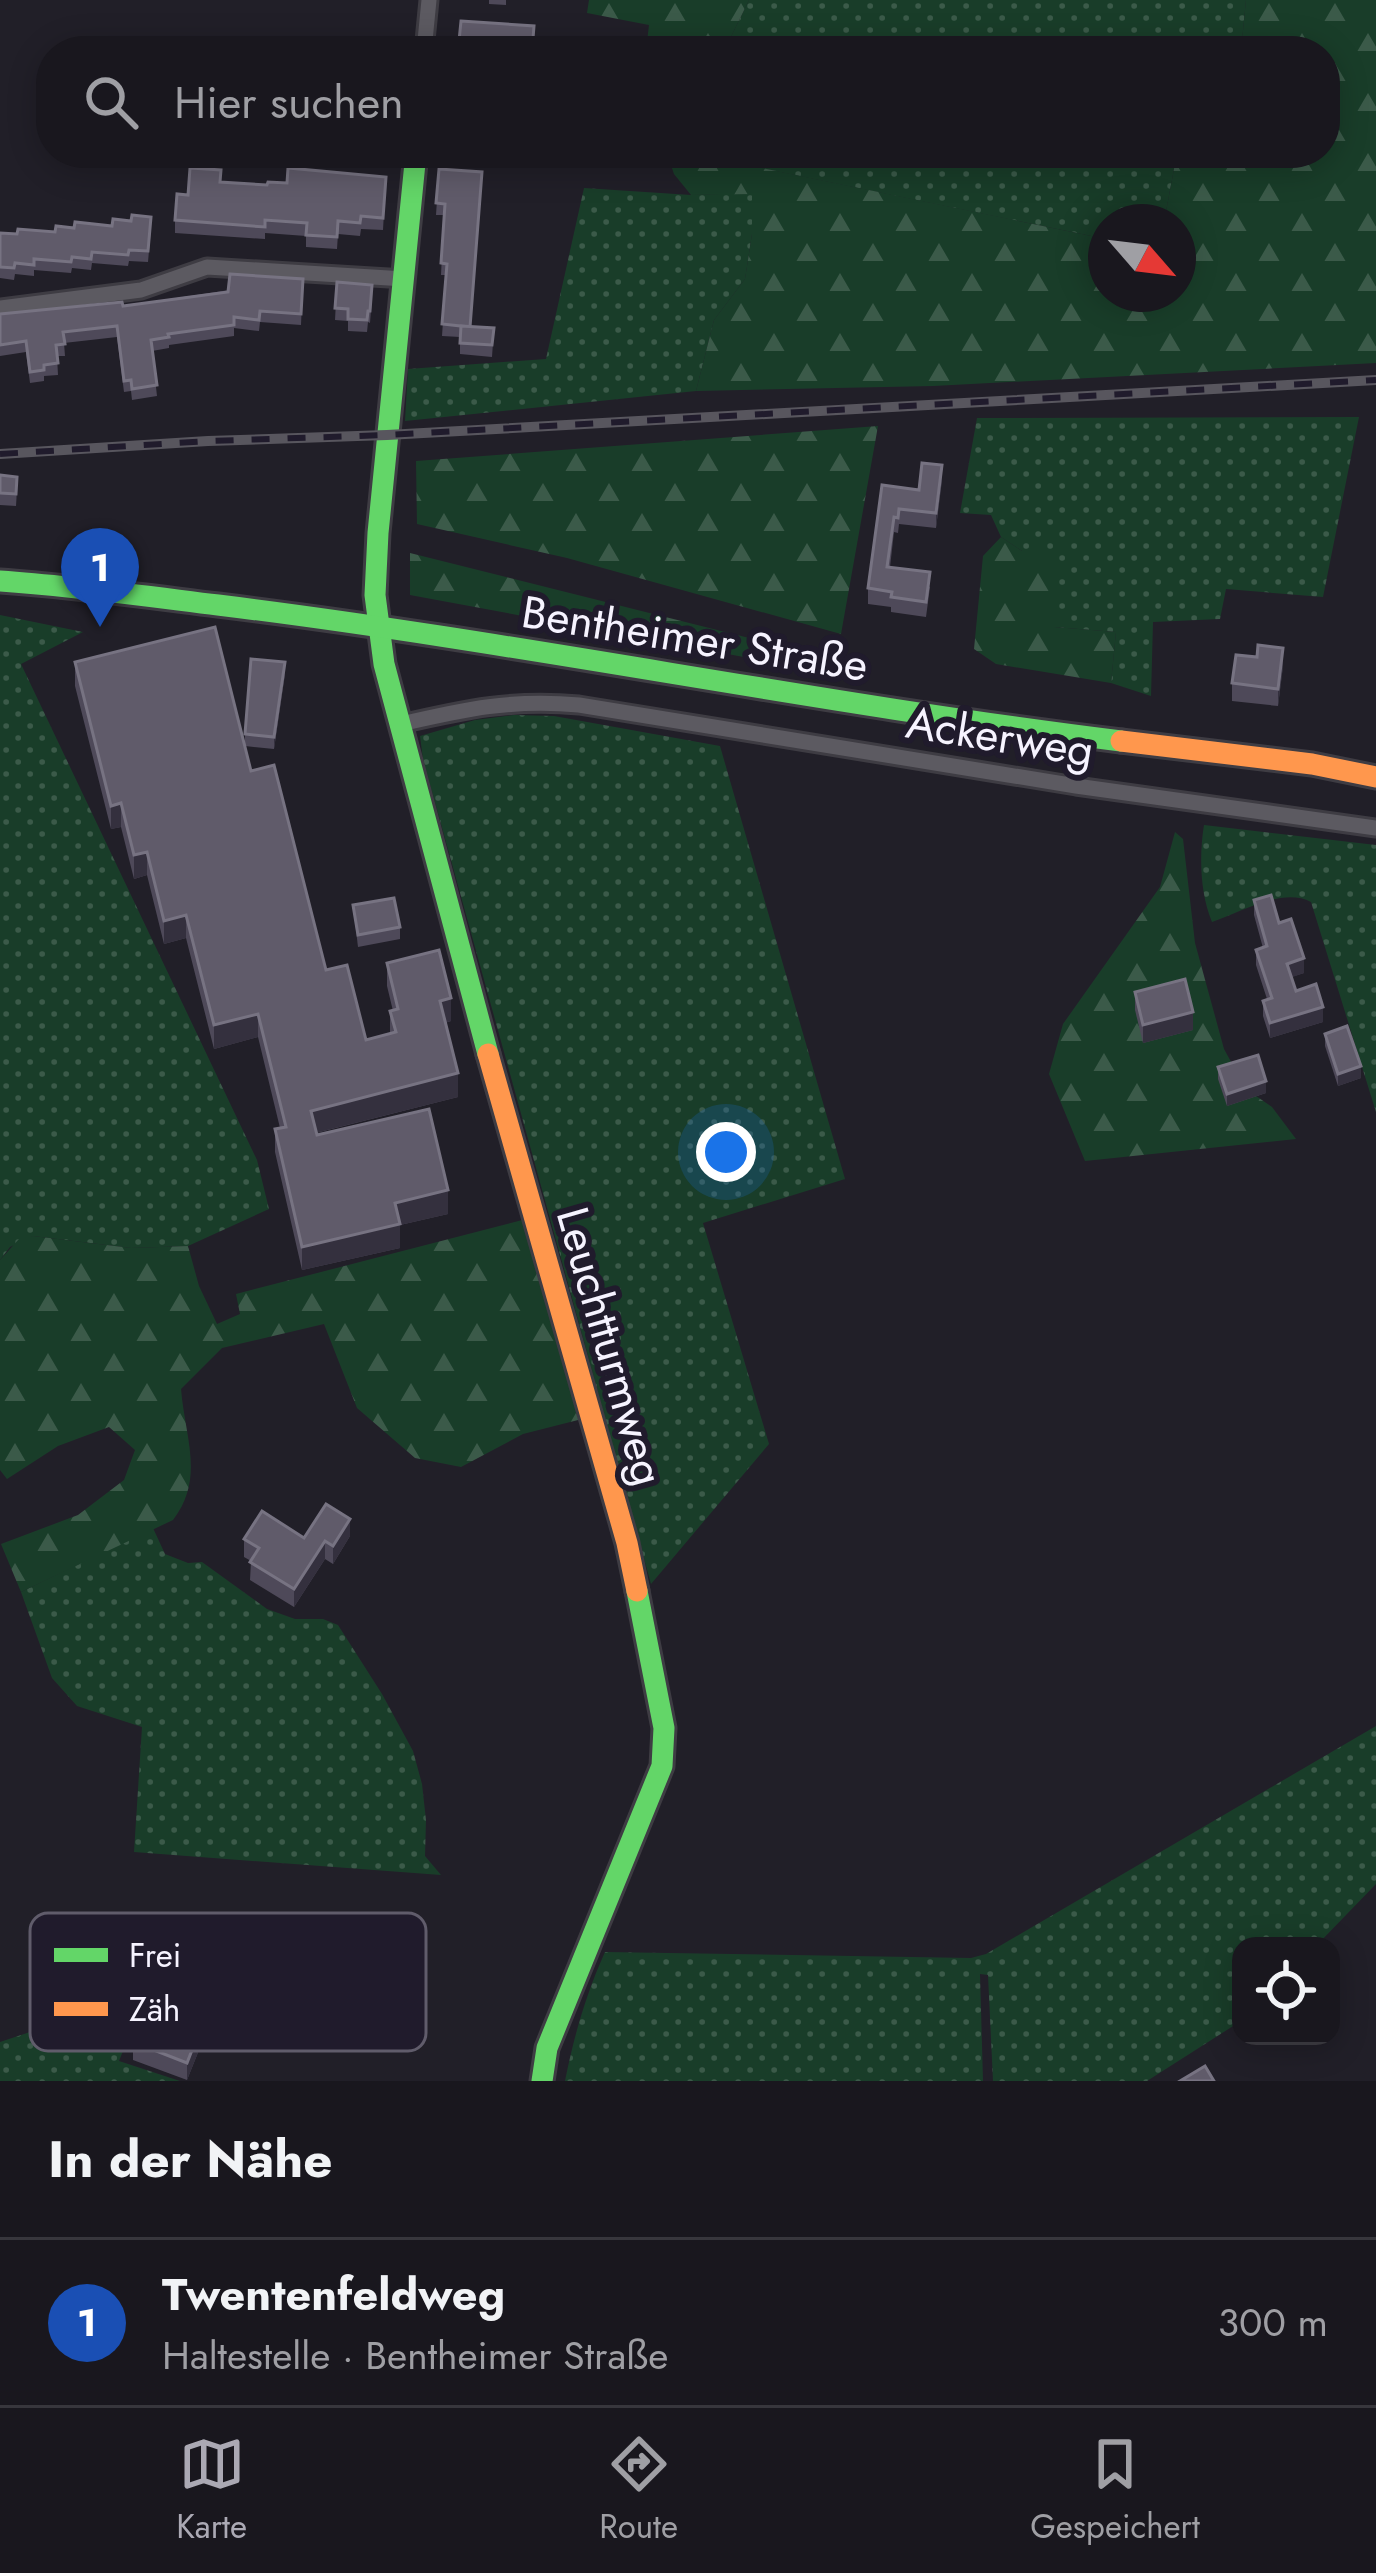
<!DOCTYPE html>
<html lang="de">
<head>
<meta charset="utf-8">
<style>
	:root { --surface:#19171e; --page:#222027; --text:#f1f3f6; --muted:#9f9fa4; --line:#37363c; --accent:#aba9b4 }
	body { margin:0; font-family:Jost,sans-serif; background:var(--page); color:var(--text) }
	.controls { position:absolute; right:36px; bottom:36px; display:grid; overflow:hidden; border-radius:24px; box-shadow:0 6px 30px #0003 }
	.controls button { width:108px; height:108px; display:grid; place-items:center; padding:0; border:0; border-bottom:3px solid var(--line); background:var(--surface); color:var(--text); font:60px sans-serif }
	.compass { position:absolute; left:1088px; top:204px; width:108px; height:108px; border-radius:50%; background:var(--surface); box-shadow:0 6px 30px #0003; rotate:118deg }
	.you { position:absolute; left:726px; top:1152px; width:42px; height:42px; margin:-30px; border:9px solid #fff; border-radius:50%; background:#1a73e8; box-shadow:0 0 0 18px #1a73e833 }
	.badge { display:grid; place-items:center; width:78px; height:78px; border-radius:50%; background:var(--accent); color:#fff; font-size:39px; font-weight:700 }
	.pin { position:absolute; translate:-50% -99px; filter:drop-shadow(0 3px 6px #0008) }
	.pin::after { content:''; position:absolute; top:63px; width:42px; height:36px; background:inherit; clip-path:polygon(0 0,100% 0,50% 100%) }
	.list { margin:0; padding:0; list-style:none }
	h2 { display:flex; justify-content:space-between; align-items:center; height:156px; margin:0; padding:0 48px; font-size:51px }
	h2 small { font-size:39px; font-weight:400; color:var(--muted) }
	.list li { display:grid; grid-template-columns:78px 1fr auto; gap:36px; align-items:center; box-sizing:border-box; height:168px; padding:0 48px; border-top:3px solid var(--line) }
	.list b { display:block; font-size:45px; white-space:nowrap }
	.list p { margin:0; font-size:39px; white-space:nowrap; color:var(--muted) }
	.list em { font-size:39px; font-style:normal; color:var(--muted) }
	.icon { flex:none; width:66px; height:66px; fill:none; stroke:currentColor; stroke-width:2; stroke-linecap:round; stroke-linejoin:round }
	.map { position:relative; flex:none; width:1376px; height:2081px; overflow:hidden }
	.search { position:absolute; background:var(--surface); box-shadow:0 6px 30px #0003; left:36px; right:36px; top:36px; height:132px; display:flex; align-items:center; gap:30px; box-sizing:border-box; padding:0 42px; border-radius:48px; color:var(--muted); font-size:45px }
	.sheet { height:324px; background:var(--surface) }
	nav { display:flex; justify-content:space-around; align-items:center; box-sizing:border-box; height:168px; border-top:3px solid var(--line); background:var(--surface); font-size:33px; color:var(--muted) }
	nav a { display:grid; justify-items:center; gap:6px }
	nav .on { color:var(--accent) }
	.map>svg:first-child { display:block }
</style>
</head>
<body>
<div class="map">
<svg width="1376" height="2081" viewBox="0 0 1376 2081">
	<defs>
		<pattern id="grass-dots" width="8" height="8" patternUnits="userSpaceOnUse" patternTransform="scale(3)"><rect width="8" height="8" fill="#193d29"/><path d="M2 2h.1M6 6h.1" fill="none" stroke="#3b5a49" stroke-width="1.8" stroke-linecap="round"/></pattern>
		<pattern id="forest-firs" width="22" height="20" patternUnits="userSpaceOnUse" patternTransform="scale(3)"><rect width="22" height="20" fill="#193d29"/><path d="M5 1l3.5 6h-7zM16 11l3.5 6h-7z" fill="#3b5a49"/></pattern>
	</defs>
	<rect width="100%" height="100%" fill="#211f28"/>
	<g fill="url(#grass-dots)">
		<polygon points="749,0 1246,0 1241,51 724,51"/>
		<polygon points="702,153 1177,153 1164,222 1106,222 1106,239 703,156"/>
		<polygon points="584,188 691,195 752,193 752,234 745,279 714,320 696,391 405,421 408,369 546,359"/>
		<polygon points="1359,417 1323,597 1226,589 1220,619 1153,622 1151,696 1111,683 1116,632 1054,627 1022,551 1001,537 991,515 960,513 977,418"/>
		<polygon points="0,615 83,632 21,664 257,1160 269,1209 188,1246 131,1248 33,1236 10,1247 0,1260"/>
		<polygon points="514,715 554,716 720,746 845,1179 703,1223 769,1444 651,1584 423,759 420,736 475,720"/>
		<path d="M 1204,825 L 1376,845 L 1376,1112 L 1311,902 C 1283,887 1241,912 1212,922 C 1200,893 1199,856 1204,825 Z"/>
		<polygon points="153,1528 165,1554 188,1563 202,1562 267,1609 295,1619 323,1619 338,1625 382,1694 413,1751 422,1784 426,1820 425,1856 441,1875 134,1852 142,1727 77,1706 52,1678 21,1592"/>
		<path d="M 1376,1726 L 1376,1884 L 1316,1946 L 1241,1946 L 1241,2021 L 1147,2081 L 993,2081 L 988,1975 L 980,1974 L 983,2081 L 565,2081 C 574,2036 586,1994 605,1952 L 971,1958 L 986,1954 Z"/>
		<polygon points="60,2022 98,2030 127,2041 119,2061 180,2081 0,2081 0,2042"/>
	</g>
	<g fill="url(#forest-firs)">
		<polygon points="589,0 749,0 724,51 646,51 649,25 587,13"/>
		<polygon points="1246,0 1376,0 1376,363 933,386 696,391 714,320 745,279 752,234 752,194 691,195 674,174 667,153 702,153 704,156 1106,239 1106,294 1178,294 1178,222 1164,222 1177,153 1325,153 1325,51 1241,51"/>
		<polygon points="878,426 841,634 567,558 417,524 416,461"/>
		<polygon points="1001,537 1022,551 1058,550 1054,627 1116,632 1111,683 996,664 974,649 983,556"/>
		<polygon points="410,553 773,644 810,657 814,670 410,595"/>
		<polygon points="1175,832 1183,839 1195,943 1224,1049 1246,1089 1272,1107 1296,1139 1085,1161 1049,1074 1063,1024 1160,887"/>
		<path d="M 530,1218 L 582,1419 L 523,1434 L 461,1467 L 415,1458 L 357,1408 L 324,1324 L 222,1348 L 181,1389 C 185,1438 205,1478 173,1520 L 21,1592 L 1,1544 L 78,1515 L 124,1480 L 135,1450 L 109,1427 L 58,1446 L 7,1479 L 0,1470 L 0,1260 L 19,1239 L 33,1236 L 131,1248 L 188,1246 L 199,1286 L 217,1324 L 240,1314 L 236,1294 Z"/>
	</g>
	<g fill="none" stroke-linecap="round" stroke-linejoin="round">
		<defs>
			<g id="street">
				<polyline points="424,51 429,0"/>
				<polyline points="0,308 141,290 207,267 405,279"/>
				<path d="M 401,724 C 466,709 511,699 579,705 L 1076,786 L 1376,828"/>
			</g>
			<g id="fast">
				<polyline points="416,153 378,533 375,595 384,664 488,1054"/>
				<path d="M 0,581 C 73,586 145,596 218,605 C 520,642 819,704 1121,741"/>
				<polyline points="542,2081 547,2048 662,1766 664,1728 637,1591"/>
			</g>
			<g id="slow">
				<polyline points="1121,741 1312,764 1376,777"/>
				<polyline points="488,1054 627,1543 637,1591"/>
			</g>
		</defs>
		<use href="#street" stroke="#3e3c43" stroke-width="21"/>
		<use href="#fast" stroke="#3e3c43" stroke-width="27"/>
		<use href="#slow" stroke="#3e3c43" stroke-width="27"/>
		<use href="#street" stroke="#5c5a61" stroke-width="15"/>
		<use href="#fast" stroke="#63d668" stroke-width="21"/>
		<use href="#slow" stroke="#ff974d" stroke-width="21"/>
		<defs>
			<polyline id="rail" points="0,454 208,441 387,435 1376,380"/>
		</defs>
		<use href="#rail" stroke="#58565e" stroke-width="10"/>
		<use href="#rail" stroke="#201b2c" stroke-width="6" stroke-dasharray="18" stroke-linecap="butt"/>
	</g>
	<g fill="#4e4959">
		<polygon points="489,0 506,0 506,5 489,4"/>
		<polygon points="488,153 543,153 542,158"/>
		<polygon points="439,169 471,327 494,328 492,357 460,354 460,337 442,336 446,275 441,275 444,215 436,215"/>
		<polygon points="386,177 383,230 361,229 360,236 338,234 337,249 306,247 306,236 265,233 265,239 175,233 175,220 188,195 221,182 267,185"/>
		<polygon points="74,228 151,228 148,262 129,261 128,266 92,263 91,270 72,268 71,273 34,270 34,276 15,274 14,280 0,278 0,233 17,234 55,232"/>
		<polygon points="303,279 301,325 260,322 259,331 234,328 234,336 169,345 169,348 152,351 157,396 132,400 131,391 124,392 117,337 64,343 65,356 57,356 58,375 44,376 44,381 30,383 26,352 0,356 0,314 123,306"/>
		<polygon points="337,282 372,297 370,323 368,322 367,332 348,331 348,321 335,320"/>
		<polygon points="0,475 17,489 16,506 0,505"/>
		<polygon points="942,480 936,528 899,524 898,533 894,532 890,567 930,587 926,617 891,612 891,607 868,604 868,588 882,485 919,490"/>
		<polygon points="75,662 251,771 326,970 366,1040 390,1034 390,1011 393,1011 387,986 387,963 451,1021 445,1023 458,1097 316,1133 317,1135 448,1214 400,1225 400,1248 302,1270 275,1152 275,1129 280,1128 258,1037 214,1049 186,938 164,944 147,875 134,879 121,827 111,829 75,686"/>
		<polygon points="1283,666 1278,706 1232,701 1232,683"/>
		<polygon points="285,674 274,749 245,746 245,734"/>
		<polygon points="1254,900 1279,923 1304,973 1291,977 1296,991 1323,1022 1270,1038 1263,1016 1263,1001 1267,999 1256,965 1256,950 1263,948 1254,915"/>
		<polygon points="353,905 400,927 400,939 358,947"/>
		<polygon points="1135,992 1193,1030 1143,1043 1135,1010"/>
		<polygon points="1325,1034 1361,1078 1338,1086 1325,1046"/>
		<polygon points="1218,1067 1266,1093 1227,1106 1218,1079"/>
		<polygon points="350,1536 333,1564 325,1559 294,1607 250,1580 251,1561 244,1557 244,1539"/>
		<polygon points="409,1951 410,2049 319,2051 317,1953"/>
		<polygon points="300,1982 268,2052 197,2019 197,2003 252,1987"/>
		<polygon points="133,2042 199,2050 187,2080 133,2060"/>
	</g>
	<g fill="#34303e">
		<polygon points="942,465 942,480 936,528 936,513"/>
		<polygon points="1283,648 1283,666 1278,706 1278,689"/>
		<polygon points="285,662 285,674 274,749 274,737"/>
		<polygon points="121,803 121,827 111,829 111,806"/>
		<polygon points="147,852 147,875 134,879 134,855"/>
		<polygon points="186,915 186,938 164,944 164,921"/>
		<polygon points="1304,958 1304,973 1287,979 1287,964"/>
		<polygon points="451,998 451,1021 440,1024 440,1001"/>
		<polygon points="1323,1007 1323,1022 1270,1038 1270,1023"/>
		<polygon points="1193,1012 1193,1030 1143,1043 1143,1025"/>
		<polygon points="258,1014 258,1037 214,1049 214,1025"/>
		<polygon points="1361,1066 1361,1078 1338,1086 1338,1074"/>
		<polygon points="458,1073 458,1097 311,1134 311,1111"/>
		<polygon points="1266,1081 1266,1093 1227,1106 1227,1094"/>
		<polygon points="448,1190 448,1214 400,1225 400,1248 302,1270 302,1247 395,1203"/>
		<polygon points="350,1519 350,1536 333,1564 333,1546"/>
		<polygon points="325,1541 325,1559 294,1607 294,1589"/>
		<polygon points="300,1966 300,1982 268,2052 268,2036"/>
		<polygon points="199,2032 199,2050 187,2080 187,2063"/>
	</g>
	<g fill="#605b6a" stroke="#777382" stroke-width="3">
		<polygon points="461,21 534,26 532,51 458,51"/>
		<polygon points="190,168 221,170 220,182 267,185 268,182 287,183 288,168 386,177 383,218 361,216 360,223 338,221 337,237 306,235 307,223 265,220 265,227 175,220 177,194 188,195"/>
		<polygon points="439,169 482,172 470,327 442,324 447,264 441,263 445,204 436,203"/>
		<polygon points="132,215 151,217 148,251 129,250 128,255 92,252 91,259 72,257 71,262 34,259 34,265 15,263 14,268 0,267 0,233 17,234 18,229 55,232 56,226 74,228 75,222 112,226 113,219 131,221"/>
		<polygon points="230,274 303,279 301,314 260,311 259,320 234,317 234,325 168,334 169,337 151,340 157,385 132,389 131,380 124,381 117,326 63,332 65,344 56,345 58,363 44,365 44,370 30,372 26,341 0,345 0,314 122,302 123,306 228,292"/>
		<polygon points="337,282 372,285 370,311 368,311 367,320 348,319 348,309 335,308"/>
		<polygon points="461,326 494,328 492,345 460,343"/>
		<polygon points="922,463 942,465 936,513 899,509 898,518 894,517 887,567 930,572 926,602 891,597 892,592 868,588 882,485 919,490"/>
		<polygon points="0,475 17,477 16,494 0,493"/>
		<polygon points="215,627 251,771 274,765 326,970 347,965 366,1040 396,1032 390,1011 398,1009 387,963 439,950 451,998 440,1001 458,1073 311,1111 317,1135 429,1109 448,1190 395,1203 400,1224 302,1247 275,1129 286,1127 258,1014 214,1025 186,915 164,921 147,852 134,855 121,803 111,806 75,662"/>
		<polygon points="1258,645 1283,648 1278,689 1232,683 1236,655 1257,657"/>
		<polygon points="251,659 285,662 274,737 245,734"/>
		<polygon points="1271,895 1279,923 1291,919 1304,958 1287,964 1296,991 1316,984 1323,1007 1270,1023 1263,1001 1272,998 1256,950 1267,946 1254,900"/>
		<polygon points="394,898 400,927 358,935 353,905"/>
		<polygon points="1185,979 1193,1012 1143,1025 1135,992"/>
		<polygon points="1347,1026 1361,1066 1338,1074 1325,1034"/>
		<polygon points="1258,1055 1266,1081 1227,1094 1218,1067"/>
		<polygon points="326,1504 350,1519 333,1546 325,1541 294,1589 250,1562 259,1548 244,1539 262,1511 304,1538"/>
		<polygon points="144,2012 199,2032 187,2063 133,2042"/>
		<polygon points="1205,2066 1214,2081 1180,2081"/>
	</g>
	<g text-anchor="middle" stroke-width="12" stroke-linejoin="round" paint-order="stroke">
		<g font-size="45" fill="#f6f3ff" stroke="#201b2c">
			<text transform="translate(695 638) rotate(9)" y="16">Bentheimer Straße</text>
			<text transform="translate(1000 736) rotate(9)" y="16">Ackerweg</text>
			<text transform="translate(611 1346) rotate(74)" y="16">Leuchtturmweg</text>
		</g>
	</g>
	<rect x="30" y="1913" width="396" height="138" rx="18" fill="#201b2c" stroke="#605c6b" stroke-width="3"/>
	<rect x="54" y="1948" width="54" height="14" fill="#63d668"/>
	<rect x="54" y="2002" width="54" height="14" fill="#ff974d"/>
	<g font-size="33" fill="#f6f3ff">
		<text x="129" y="1967">Frei</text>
		<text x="129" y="2021">Zäh</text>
	</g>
</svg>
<div class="controls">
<button><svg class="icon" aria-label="locate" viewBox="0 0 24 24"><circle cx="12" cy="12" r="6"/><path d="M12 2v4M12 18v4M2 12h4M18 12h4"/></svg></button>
</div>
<svg class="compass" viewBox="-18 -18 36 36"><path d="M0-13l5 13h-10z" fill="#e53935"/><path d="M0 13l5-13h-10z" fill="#9f9fa4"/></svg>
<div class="you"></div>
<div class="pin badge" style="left:100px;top:627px;background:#1a4fb4">1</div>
<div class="search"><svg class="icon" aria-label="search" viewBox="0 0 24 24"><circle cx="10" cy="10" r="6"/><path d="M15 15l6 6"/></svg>Hier suchen</div>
</div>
<section class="sheet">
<h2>In der Nähe<small></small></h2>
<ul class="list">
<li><span class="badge" style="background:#1a4fb4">1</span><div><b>Twentenfeldweg</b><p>Haltestelle · Bentheimer Straße</p></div><em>300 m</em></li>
</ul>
</section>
<nav>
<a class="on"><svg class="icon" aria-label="map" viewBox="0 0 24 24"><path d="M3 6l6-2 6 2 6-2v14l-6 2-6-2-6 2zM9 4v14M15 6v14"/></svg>Karte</a>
<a><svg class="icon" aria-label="directions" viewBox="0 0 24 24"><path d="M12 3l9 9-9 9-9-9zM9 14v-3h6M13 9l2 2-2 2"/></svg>Route</a>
<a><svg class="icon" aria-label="saved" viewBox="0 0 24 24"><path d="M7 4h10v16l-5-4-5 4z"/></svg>Gespeichert</a>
</nav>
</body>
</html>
